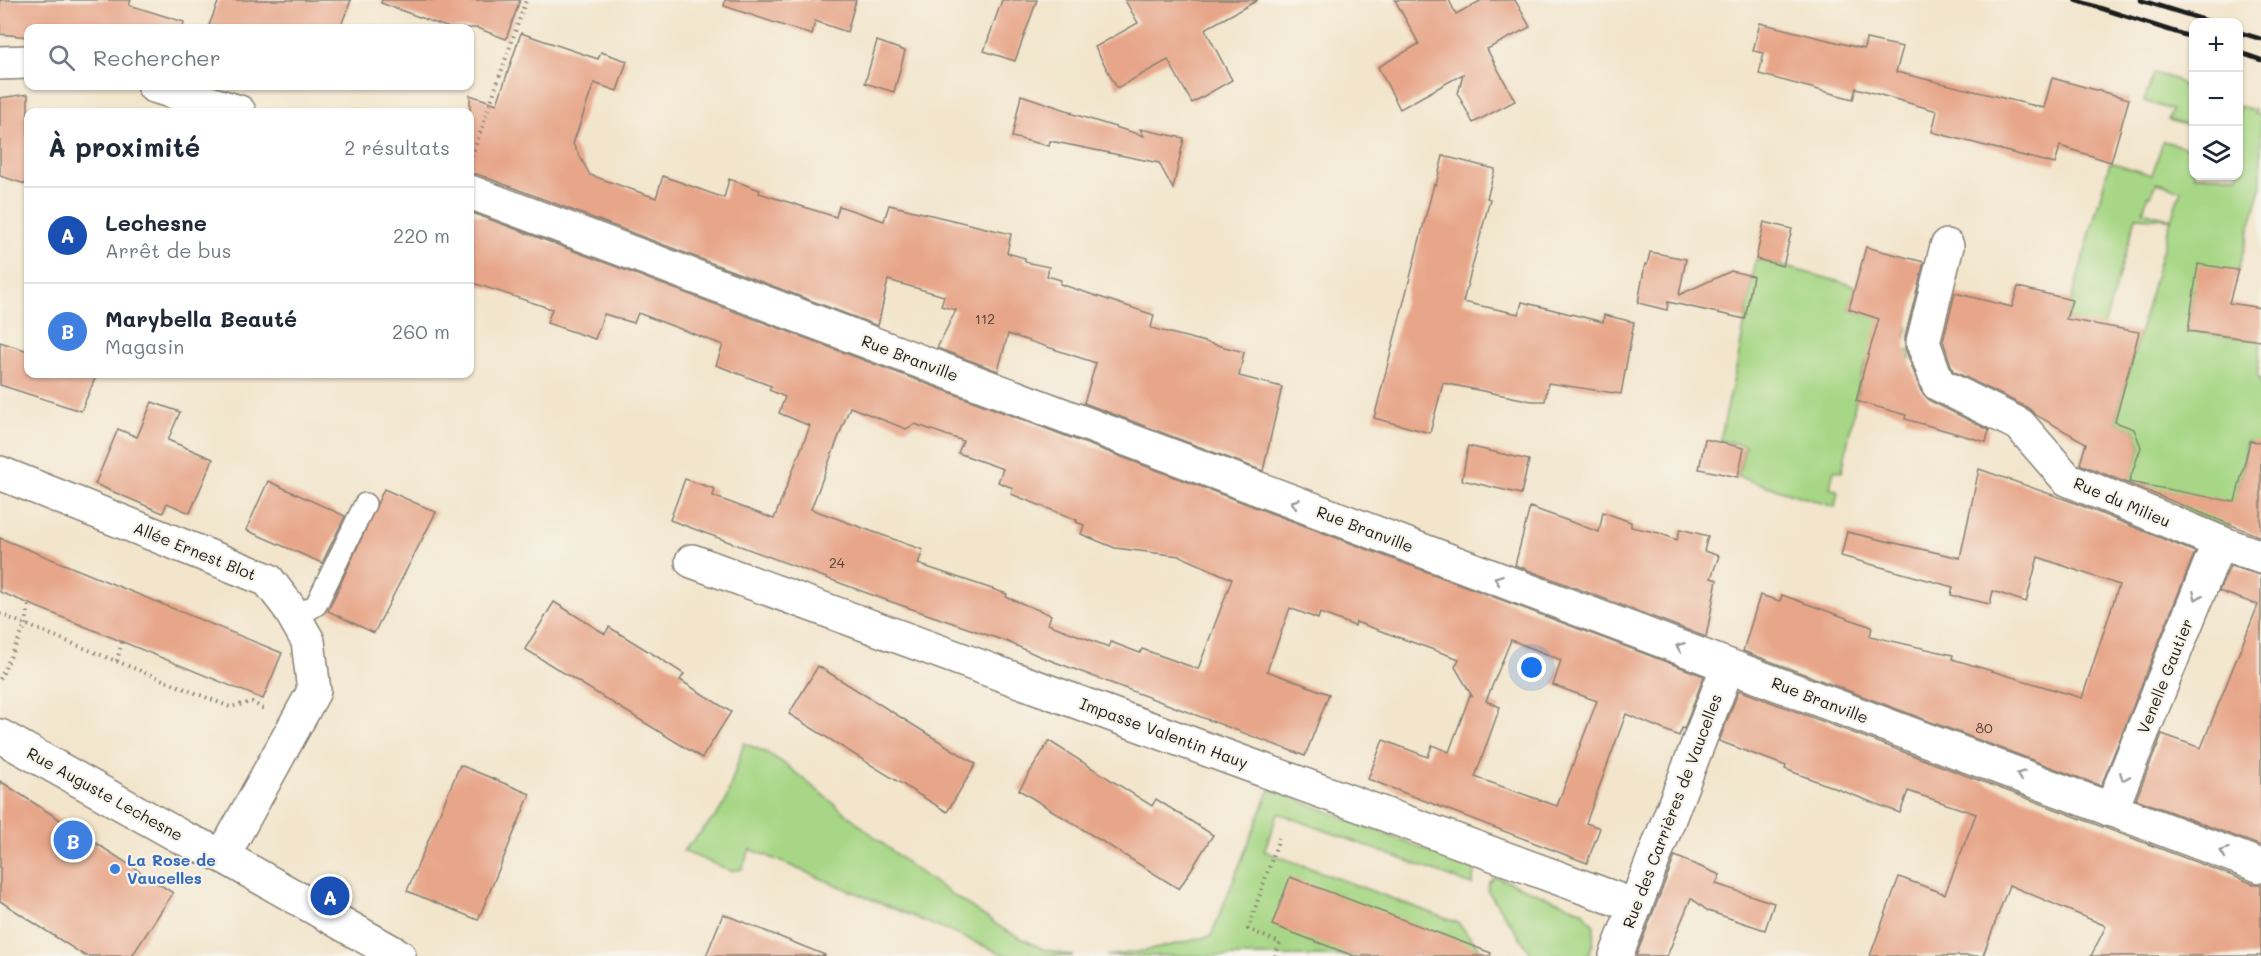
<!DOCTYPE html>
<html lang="fr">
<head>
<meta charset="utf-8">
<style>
	:root { --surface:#fff; --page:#f2f2f3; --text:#1f2937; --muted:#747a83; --line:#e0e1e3; --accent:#b5179e }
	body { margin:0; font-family:Mali,sans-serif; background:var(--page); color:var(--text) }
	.controls { position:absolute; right:18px; top:18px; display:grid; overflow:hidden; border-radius:12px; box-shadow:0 2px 4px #0004 }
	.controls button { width:54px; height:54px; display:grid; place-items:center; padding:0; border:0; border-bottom:2px solid var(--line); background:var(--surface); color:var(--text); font:30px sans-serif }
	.you { position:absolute; left:1532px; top:668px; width:21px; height:21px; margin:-15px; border:4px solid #fff; border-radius:50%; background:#1a73e8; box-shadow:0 0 0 9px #1a73e833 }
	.badge { display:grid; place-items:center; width:39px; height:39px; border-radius:50%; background:var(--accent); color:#fff; font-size:20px; font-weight:700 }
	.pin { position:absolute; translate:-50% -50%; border:3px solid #fff; box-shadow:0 2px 6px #0006 }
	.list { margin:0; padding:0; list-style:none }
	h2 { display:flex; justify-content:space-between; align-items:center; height:78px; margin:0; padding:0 24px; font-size:26px }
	h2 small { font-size:20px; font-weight:400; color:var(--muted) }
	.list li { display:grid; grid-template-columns:39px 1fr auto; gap:18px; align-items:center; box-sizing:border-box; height:96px; padding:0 24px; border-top:2px solid var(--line) }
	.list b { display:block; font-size:22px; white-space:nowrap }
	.list p { margin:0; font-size:20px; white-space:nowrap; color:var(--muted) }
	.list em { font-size:20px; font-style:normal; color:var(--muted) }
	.icon { flex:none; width:33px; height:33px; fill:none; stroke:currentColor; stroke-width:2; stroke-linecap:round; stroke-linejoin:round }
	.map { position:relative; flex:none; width:2261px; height:956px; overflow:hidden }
	.search { position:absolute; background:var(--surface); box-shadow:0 2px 4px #0004; left:24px; top:24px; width:450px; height:66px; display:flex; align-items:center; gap:15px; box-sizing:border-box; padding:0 21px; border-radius:12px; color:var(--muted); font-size:22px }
	.panel { position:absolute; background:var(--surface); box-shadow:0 2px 4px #0004; left:24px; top:108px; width:450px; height:270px; border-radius:12px }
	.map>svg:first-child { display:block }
</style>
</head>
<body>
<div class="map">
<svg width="2261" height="956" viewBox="0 0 2261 956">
	<rect width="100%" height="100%" fill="#f7f3e8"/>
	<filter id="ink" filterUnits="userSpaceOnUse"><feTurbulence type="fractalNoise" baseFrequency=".0167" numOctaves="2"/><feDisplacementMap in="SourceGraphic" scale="12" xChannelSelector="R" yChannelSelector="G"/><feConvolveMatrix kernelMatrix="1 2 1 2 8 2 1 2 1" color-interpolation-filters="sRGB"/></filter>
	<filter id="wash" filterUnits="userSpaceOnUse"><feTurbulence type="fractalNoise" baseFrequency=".008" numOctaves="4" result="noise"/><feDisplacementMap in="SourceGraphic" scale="24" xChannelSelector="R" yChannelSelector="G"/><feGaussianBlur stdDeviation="1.35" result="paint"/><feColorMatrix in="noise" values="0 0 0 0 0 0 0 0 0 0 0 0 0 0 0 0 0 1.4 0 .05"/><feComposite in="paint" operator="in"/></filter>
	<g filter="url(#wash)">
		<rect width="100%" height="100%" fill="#f2e5cc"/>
		<g fill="#a7d786" stroke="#627a51" stroke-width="1.5" fill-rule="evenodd">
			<polygon points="2154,73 2177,80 2193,95 2193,127 2168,120 2172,110 2144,101"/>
			<path d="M 2239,106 L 2255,110 L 2254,114 L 2261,116 L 2261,188 L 2238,270 L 2194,289 L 2188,331 L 2261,341 L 2257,377 L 2261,379 L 2261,478 L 2255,444 L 2247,442 L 2242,474 L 2229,528 L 2178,510 L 2182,493 L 2164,492 L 2142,483 L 2138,496 L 2125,491 L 2141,447 L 2134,429 L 2115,422 L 2171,219 L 2136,217 L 2103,329 L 2066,319 L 2110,162 L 2152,175 L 2163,141 L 2192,149 L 2193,144 L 2194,176 L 2238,176 ZM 2157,183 L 2181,190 L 2171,219 L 2143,211 L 2148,195 L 2150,196 Z"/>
			<polygon points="1756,259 1856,286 1849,309 1908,327 1901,352 1910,351 1910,359 1893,359 1890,369 1866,362 1860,379 1842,472 1834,470 1830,487 1838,491 1835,507 1738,477 1745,446 1720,440 1738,360"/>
			<polygon points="744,743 767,753 785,764 913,868 1005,930 1043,949 1073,956 1008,956 750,849 742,869 731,871 683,851 716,816 725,803"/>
			<polygon points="1270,789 1475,869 1472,885 1278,813 1264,851 1458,923 1486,956 1106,956 1150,950 1211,936"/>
			<polygon points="1496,877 1578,909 1584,912 1594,926 1593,943 1588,956 1533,956 1488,891 1489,883"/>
		</g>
		<g id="blocks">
			<g fill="#e7a689" fill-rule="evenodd">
				<polygon points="0,0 131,0 129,5 184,22 183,28 28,28 28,37 0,34"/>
				<polygon points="219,0 351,0 340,28 208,28"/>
				<polygon points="382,0 520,0 506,39 477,28 449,28 381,3"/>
				<polygon points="725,0 856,0 847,32 815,21 812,35 724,6"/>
				<polygon points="1002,0 1037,0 1015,61 984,51"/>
				<polygon points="1125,0 1258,0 1205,29 1232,80 1192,103 1168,60 1117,88 1095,47 1138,23"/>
				<polygon points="1395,0 1449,0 1456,14 1482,0 1515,0 1530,27 1487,49 1515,101 1473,123 1458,94 1463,74 1400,109 1378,67 1419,44"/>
				<polygon points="1760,23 1864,49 1866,39 1903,47 1896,72 2044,108 2052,78 2129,99 2111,162 2060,146 2055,164 1932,132 1937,111 1856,88 1853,99 1759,74 1764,53 1753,51"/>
				<polygon points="521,33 598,59 601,52 627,61 617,91 594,83 573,144 590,175 656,198 663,176 724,198 729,179 760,190 759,193 836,217 839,206 884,221 889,205 1011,234 1007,253 1025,258 1025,262 1049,267 1047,276 1061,280 1060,284 1154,315 1151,328 1244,352 1239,376 1282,387 1263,471 1084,403 1096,363 1008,334 998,371 937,348 956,310 941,306 944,296 888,280 878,326 477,174 470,174 470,95 497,104"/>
				<polygon points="877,41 905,51 894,92 865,83"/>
				<polygon points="28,94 28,185 0,176 0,98"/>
				<polygon points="1021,95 1072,112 1070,113 1144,136 1140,129 1184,138 1173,189 1159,163 1050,141 1049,146 1012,137"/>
				<polygon points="1443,156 1495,169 1487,198 1490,199 1463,302 1519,314 1522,302 1603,322 1604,315 1634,322 1621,394 1548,383 1545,401 1532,401 1443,383 1430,433 1374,418 1434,184 1436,185"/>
				<path d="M 470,212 L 1704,676 L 1684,729 L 1682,728 L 1679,736 L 1626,714 L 1586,823 L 1600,828 L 1587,863 L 1368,779 L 1383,740 L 1428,757 L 1432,745 L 1449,752 L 1470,695 L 1472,696 L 1455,667 L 1459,659 L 1356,622 L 1355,626 L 1320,613 L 1318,619 L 1290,608 L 1267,671 L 1329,694 L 1305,756 L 1039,656 L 1008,642 L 883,599 L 670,520 L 685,479 L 715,489 L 713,496 L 774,519 L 810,426 L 779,413 L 785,397 L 769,390 L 771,386 L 716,365 L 723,345 L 638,313 L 634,323 L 604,314 L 595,339 L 547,323 L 552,309 L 470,282 ZM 850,407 L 906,429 L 915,424 L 963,441 L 958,453 L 1003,469 L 998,482 L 1013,488 L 1011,494 L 1077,520 L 1076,522 L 1084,525 L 1081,534 L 1115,548 L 1180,556 L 1232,579 L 1198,669 L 1142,649 L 1140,653 L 1111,642 L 1109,647 L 1048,624 L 1051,615 L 1006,597 L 1007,594 L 918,564 L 923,550 L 811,509 ZM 1511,640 L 1561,660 L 1553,685 L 1597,701 L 1557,806 L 1475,777 L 1500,707 L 1486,701 Z"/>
				<polygon points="1764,222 1792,229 1783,266 1756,259"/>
				<polygon points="1866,247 1924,262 1905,337 1905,348 1921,391 1930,401 1989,430 1986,442 1905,419 1906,415 1856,401 1864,369 1879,319 1849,309"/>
				<polygon points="1650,252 1686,259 1679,295 1731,271 1753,276 1745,319 1668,302 1667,310 1638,303 1645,264 1647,265"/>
				<polygon points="2198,264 2238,270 2229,303 2261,308 2261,341 2188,331"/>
				<polygon points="2018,287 2072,300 2066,319 2139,332 2115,422 2134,429 2141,447 2129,482 2235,502 2250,441 2261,442 2261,537 2080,464 2086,443 2036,415 2028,408 1953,371 1943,341 1955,293 2012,307"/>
				<polygon points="0,342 28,351 28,374 97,374 81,411 0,385"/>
				<polygon points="152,402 180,412 168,440 213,459 190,513 167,503 163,513 95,484 118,429 137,437"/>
				<polygon points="1705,439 1744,448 1738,477 1699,469"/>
				<polygon points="1468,446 1529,460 1521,494 1462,480"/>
				<polygon points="1979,469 2070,501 2195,552 2101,786 1743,651 1760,595 1780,601 1782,595 1872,627 1870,636 1953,655 1952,659 2082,698 2119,585 2038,557 2026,602 1993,591 1990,604 1951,595 1953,587 1841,556 1847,532 1960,558"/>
				<polygon points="268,481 345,516 322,563 246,530"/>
				<polygon points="384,489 436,512 374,633 328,611"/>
				<polygon points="1530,507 1599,532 1603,512 1631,522 1631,527 1659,533 1677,540 1680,529 1708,536 1704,551 1719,556 1711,578 1717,580 1706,637 1515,565"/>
				<polygon points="0,538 282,653 263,699 0,592"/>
				<polygon points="2230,566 2261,575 2261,846 2136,799 2162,734 2201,748 2258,605 2219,591"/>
				<polygon points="554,602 605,634 609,627 656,656 684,674 680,680 731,712 702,758 525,649"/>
				<polygon points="818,666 976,764 947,812 789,714"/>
				<polygon points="1739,690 2254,884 2261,884 2261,956 2091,956 2106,926 2009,885 1983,956 1870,956 1899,877 1945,894 1976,814 1908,791 1900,813 1785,769 1786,766 1719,741"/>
				<polygon points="1049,741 1152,806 1156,799 1213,835 1179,889 1019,790"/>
				<polygon points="460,765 530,794 478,920 407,891"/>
				<polygon points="0,781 173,893 132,956 85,956 0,901"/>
				<polygon points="1675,856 1720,875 1716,884 1774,903 1765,930 1708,911 1691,898 1667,956 1636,956"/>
				<polygon points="1290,877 1491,953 1490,956 1354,956 1272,925"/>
				<polygon points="723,914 825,955 825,956 706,956"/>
			</g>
		</g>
	</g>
	<g filter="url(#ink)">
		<use href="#blocks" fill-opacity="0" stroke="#878074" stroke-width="1.5"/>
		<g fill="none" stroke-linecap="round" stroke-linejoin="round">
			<defs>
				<polyline id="service" points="294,618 316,605 365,504"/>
				<g id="minor">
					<polyline points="0,63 28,62"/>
					<polyline points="154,86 239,112"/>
					<polyline points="470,192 2261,866"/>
					<polyline points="1947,246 1923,342 1938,384 2020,425 2067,479 2219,542 2261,557"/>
					<polyline points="0,473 268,580 288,606 308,641 314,691 223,856"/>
					<polyline points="692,561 1635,906"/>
					<polyline points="2111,810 2219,542"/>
					<polyline points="1616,956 1728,666"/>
				</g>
				<polyline id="tertiary" points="0,736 183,838 223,856 399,956"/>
			</defs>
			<use href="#service" stroke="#878074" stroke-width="24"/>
			<use href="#minor" stroke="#878074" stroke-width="36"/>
			<use href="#tertiary" stroke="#878074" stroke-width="36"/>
			<g stroke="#878074" stroke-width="4" stroke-dasharray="1.5 4.5" stroke-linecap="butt">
				<polyline points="472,156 526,0"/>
				<polyline points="0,614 230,707 252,702 264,709"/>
				<polyline points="117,661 122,641"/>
				<polyline points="0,679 26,624 29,604"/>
				<polyline points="1275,956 1280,943 1248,929 1279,838"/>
			</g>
			<use href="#service" stroke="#fff" stroke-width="21"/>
			<use href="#minor" stroke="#fff" stroke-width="33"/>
			<use href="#tertiary" stroke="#fff" stroke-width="33"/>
			<g stroke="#1c1c1c" stroke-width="4.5">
				<polyline points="2075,0 2194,38"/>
				<polyline points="2140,0 2211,22"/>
				<polyline points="2238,32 2261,39"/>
				<polyline points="2238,52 2261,60"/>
			</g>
		</g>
		<defs><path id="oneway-chevron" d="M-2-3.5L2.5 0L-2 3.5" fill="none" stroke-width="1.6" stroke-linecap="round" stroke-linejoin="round" transform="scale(1.5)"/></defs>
		<g stroke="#999">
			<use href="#oneway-chevron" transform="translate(1295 503) rotate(-159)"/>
			<use href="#oneway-chevron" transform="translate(1498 579) rotate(-159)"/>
			<use href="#oneway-chevron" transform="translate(2197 596) rotate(112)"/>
			<use href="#oneway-chevron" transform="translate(1680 647) rotate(-159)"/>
			<use href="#oneway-chevron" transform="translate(2020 775) rotate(-159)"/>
			<use href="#oneway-chevron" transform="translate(2124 777) rotate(112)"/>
			<use href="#oneway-chevron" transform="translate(2224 852) rotate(-159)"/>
		</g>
	</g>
	<circle fill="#3f7fe0" stroke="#f7f3e8" stroke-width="2" cx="115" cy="869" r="6"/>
	<g text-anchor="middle" stroke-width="4.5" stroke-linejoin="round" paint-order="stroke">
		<g font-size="14" fill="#4f3e37">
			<text x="985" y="324">112</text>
			<text x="837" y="568">24</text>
			<text x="1984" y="733">80</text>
		</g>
		<g font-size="16" fill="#1c1c1c" stroke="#f7f3e8">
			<text transform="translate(910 358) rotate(21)" y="6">Rue Branville</text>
			<text transform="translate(2122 502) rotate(23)" y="6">Rue du Milieu</text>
			<text transform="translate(1365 529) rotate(21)" y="6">Rue Branville</text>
			<text transform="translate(195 551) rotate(22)" y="6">Allée Ernest Blot</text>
			<text transform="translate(2165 676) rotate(-68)" y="6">Venelle Gautier</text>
			<text transform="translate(1820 700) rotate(21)" y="6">Rue Branville</text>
			<text transform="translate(1164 733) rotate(20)" y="6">Impasse Valentin Hauy</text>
			<text transform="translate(105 794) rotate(29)" y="6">Rue Auguste Lechesne</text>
			<text transform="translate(1672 811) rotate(-69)" y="6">Rue des Carrières de Vaucelles</text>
		</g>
		<g font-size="16" font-weight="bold" fill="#366cbe" stroke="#f7f3e8" text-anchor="start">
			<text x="127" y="866">La Rose de<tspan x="127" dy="18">Vaucelles</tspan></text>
		</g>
	</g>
</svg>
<div class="controls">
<button>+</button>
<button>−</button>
<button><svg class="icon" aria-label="layers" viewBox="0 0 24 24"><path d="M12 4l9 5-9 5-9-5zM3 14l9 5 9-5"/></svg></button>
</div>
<div class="you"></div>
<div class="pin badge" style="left:330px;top:896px;background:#1a4fb4">A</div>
<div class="pin badge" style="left:73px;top:840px;background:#3f7fe0">B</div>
<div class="search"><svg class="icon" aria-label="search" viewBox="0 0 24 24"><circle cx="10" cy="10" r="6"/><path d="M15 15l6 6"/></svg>Rechercher</div>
<section class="panel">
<h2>À proximité<small>2 résultats</small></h2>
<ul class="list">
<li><span class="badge" style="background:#1a4fb4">A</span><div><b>Lechesne</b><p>Arrêt de bus</p></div><em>220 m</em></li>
<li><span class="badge" style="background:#3f7fe0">B</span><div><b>Marybella Beauté</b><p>Magasin</p></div><em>260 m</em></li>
</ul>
</section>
</div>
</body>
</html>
